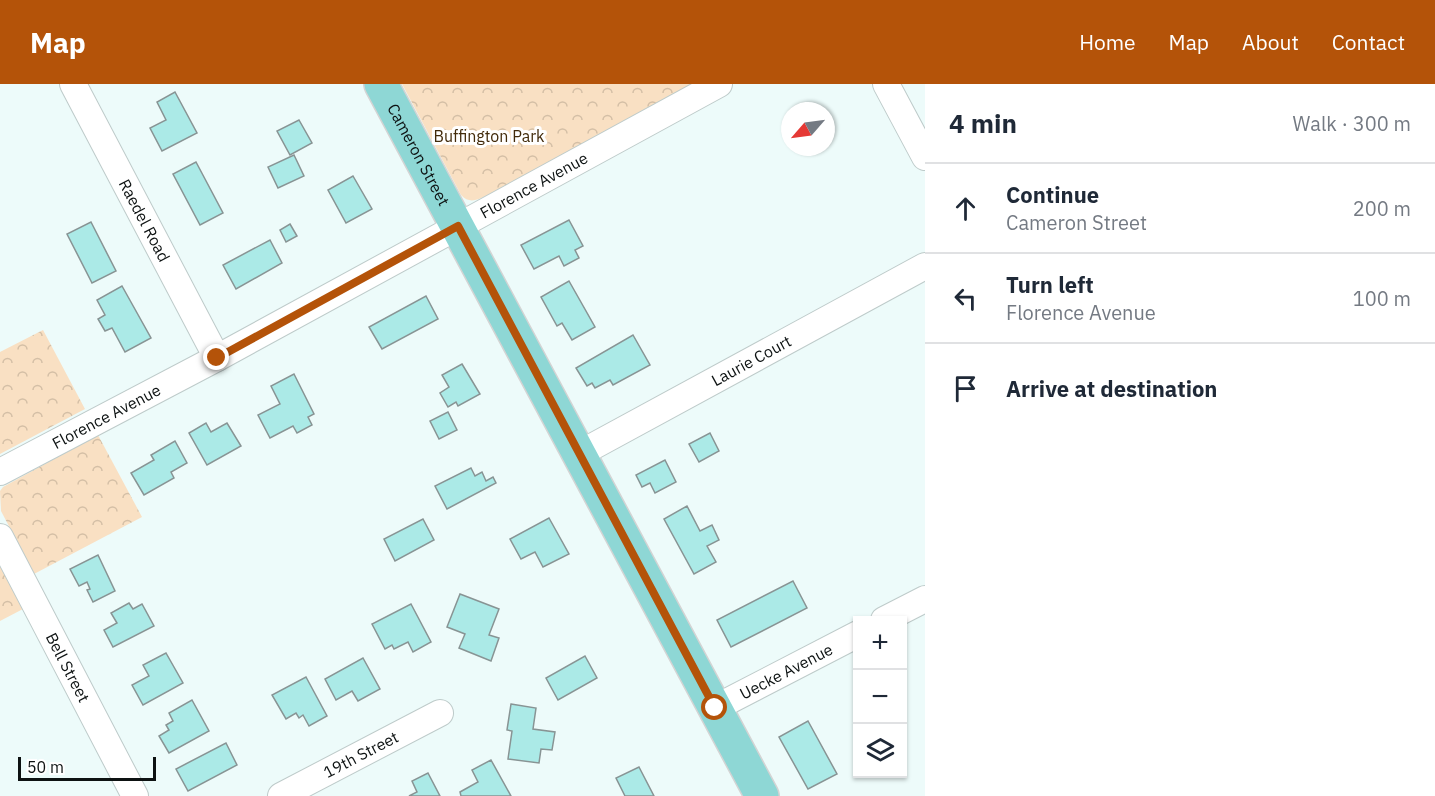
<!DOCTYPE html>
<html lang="en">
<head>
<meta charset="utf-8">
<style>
	:root { --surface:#fff; --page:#f2f2f3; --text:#1f2937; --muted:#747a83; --line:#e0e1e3; --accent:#b45309 }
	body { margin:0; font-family:"IBM Plex Sans",sans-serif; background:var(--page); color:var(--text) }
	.controls { position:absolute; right:18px; bottom:18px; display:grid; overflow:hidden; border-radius:0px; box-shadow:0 2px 4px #0004 }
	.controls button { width:54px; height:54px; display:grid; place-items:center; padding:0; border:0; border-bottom:2px solid var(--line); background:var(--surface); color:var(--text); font:30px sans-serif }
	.compass { position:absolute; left:781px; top:18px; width:54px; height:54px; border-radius:50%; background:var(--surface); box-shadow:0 2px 4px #0004; rotate:242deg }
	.scale { position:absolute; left:18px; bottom:15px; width:138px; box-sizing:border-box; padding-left:6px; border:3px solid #0d1212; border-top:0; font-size:16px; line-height:21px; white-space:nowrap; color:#0d1212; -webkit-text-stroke:4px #fff; paint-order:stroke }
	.stop { position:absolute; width:18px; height:18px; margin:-14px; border:4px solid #b45309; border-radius:50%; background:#fff }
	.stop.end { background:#b45309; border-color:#fff; box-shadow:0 2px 6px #0008 }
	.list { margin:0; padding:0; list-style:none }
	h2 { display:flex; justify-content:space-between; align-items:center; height:78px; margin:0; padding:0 24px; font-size:26px }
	h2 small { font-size:20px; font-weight:400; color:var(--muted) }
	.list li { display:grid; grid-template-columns:39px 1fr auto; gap:18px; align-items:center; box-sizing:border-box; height:90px; padding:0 24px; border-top:2px solid var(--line) }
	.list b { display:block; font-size:22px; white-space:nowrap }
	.list p { margin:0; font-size:20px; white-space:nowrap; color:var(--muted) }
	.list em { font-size:20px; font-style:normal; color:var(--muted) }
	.icon { flex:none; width:33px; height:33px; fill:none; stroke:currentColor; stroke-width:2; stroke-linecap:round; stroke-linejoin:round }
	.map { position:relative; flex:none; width:925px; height:712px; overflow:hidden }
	header { display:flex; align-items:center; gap:36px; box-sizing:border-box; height:84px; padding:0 30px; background:var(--accent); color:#fff }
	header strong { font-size:28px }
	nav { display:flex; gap:33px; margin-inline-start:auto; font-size:21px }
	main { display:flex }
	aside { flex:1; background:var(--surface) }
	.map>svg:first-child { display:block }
</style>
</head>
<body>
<header>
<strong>Map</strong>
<nav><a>Home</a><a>Map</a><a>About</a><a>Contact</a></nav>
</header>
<main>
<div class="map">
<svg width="925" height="712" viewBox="0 0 925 712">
	<defs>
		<pattern id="park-crowns" width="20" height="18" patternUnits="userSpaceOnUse" patternTransform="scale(1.5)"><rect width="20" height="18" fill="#f9e0c3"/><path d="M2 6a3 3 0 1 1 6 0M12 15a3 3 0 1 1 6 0" fill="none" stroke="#d4bfa6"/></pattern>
	</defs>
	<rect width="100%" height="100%" fill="#edfbfa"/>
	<g fill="url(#park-crowns)">
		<path d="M 402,0 L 698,0 L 490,110 C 479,115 470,121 461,111 Z"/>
		<polygon points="43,246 85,325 0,370 0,268"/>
		<polygon points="98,351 142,433 34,490 1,427 0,407 3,403"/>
		<polygon points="0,482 23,525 0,537"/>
	</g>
	<g fill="#abeae7" stroke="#889494" stroke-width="1.5">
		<polygon points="175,8 197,49 162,67 150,44 166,36 157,18"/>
		<polygon points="299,36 312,59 290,71 277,47"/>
		<polygon points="294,71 304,92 278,104 268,83"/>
		<polygon points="196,78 223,129 200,141 173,90"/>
		<polygon points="353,92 372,125 346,139 328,106"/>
		<polygon points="569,136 583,162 575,166 579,174 564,182 559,172 534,185 521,161"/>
		<polygon points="91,138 116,187 92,199 67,150"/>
		<polygon points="290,140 297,152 286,158 280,146"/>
		<polygon points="270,156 282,179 236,205 223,181"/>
		<polygon points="569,197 595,243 572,256 562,239 557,242 541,213"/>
		<polygon points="122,202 151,254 125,268 112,244 105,247 98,235 105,231 97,216"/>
		<polygon points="426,212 438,235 382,265 369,243"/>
		<polygon points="633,251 650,281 613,301 610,296 595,304 592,299 587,302 576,284"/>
		<polygon points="462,280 480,310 458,322 456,318 448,323 440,309 449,303 442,291"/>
		<polygon points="294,290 314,330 308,333 312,341 297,349 293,342 270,354 258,331 280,320 271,302"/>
		<polygon points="448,328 457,346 439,355 430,337"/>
		<polygon points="206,339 211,348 227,339 241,362 207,381 189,349"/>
		<polygon points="710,349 719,367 699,378 689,360"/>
		<polygon points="175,357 187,379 171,388 174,394 144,411 131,389 154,376 151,371"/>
		<polygon points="665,376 676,398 655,409 650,399 642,403 636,391"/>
		<polygon points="471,384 475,392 482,388 486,397 493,393 496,399 447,425 435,402"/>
		<polygon points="687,422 700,447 712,441 719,456 707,462 716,478 694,490 664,435"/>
		<polygon points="549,434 569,470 543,483 535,468 521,475 510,455"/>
		<polygon points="423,435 434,456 395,477 384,455"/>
		<polygon points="98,471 115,507 93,518 87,506 90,505 87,498 79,502 70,485"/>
		<polygon points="793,497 807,524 731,563 717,536"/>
		<polygon points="460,510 499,525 489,551 499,554 491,577 459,564 465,550 447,543"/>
		<polygon points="129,519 133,525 142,520 154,542 113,563 104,546 117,539 111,529"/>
		<polygon points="411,520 431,558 413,568 408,558 394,565 392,561 385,565 372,540"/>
		<polygon points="166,569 183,599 143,621 132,601 149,592 143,581"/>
		<polygon points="585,572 597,594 558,616 546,594"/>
		<polygon points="363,574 380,605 358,617 352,607 336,616 325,595"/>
		<polygon points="306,593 327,632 309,642 303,631 299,634 296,629 286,635 272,611"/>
		<polygon points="192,616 209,647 169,669 159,652 169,646 166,641 173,637 169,629"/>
		<polygon points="511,620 536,624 533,645 555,648 552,666 541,665 539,679 508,675 512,647 507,646"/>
		<polygon points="808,637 837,690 808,705 779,653"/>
		<polygon points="226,659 237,681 188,707 176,685"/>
		<polygon points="491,676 511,712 461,712 460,708 478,698 472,686"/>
		<polygon points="639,683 654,712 625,712 616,694"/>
		<polygon points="428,689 440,712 409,712 417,708 412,697"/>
	</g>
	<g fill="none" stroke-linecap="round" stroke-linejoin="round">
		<defs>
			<g id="minor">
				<path id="s1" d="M 73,0 L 217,274"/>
				<polyline points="886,0 925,73"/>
				<path id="s2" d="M 579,370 L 925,182"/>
				<path id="s3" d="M 0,388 L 217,274 L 719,0"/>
				<path id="s4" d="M 0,453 L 135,712"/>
				<polyline points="884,536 925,515"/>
				<path id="s5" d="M 715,624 L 858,550"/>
				<path id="s6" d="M 281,712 L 440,629"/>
			</g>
			<g id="major">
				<path id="s7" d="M 381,0 L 762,712"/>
			</g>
		</defs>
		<use href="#minor" stroke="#becbca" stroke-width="28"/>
		<use href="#major" stroke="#d3d4d4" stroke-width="36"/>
		<use href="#minor" stroke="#fff" stroke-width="26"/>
		<use href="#major" stroke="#8ed7d5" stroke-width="33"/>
	</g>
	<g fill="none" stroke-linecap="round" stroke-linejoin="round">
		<polyline stroke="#b45309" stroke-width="8" points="217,274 458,142 715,624"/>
	</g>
	<g text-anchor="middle" stroke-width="6" stroke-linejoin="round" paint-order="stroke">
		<g font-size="16" fill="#422b0b" stroke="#fff">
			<text x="489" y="58">Buffington Park</text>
		</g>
		<g font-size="16" fill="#0d1212" stroke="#fff">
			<text dy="6" stroke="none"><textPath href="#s7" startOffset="80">Cameron Street</textPath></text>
			<text dy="6" stroke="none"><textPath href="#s3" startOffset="606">Florence Avenue</textPath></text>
			<text dy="6" stroke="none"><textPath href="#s1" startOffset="154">Raedel Road</textPath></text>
			<text dy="6" stroke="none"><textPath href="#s2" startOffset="196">Laurie Court</textPath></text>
			<text dy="6" stroke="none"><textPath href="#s3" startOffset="120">Florence Avenue</textPath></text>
			<text dy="6" stroke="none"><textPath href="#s4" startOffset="147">Bell Street</textPath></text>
			<text dy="6" stroke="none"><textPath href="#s5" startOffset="80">Uecke Avenue</textPath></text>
			<text dy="6" stroke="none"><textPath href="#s6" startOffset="90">19th Street</textPath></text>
		</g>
	</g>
</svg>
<div class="controls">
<button>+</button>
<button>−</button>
<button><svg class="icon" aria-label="layers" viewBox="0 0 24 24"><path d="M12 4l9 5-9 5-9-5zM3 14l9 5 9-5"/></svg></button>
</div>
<svg class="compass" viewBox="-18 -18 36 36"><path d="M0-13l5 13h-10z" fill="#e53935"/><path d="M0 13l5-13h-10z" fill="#747a83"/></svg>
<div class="scale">50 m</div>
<div class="stop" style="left:715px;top:624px"></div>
<div class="stop end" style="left:217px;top:274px"></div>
</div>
<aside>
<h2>4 min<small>Walk · 300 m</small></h2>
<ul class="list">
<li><svg class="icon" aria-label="ahead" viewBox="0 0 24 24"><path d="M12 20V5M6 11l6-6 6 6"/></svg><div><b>Continue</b><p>Cameron Street</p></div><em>200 m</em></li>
<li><svg class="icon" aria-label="left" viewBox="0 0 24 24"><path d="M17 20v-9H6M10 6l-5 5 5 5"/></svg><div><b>Turn left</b><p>Florence Avenue</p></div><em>100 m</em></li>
<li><svg class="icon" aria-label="arrive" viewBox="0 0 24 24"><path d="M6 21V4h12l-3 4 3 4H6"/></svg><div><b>Arrive at destination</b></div></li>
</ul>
</aside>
</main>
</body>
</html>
